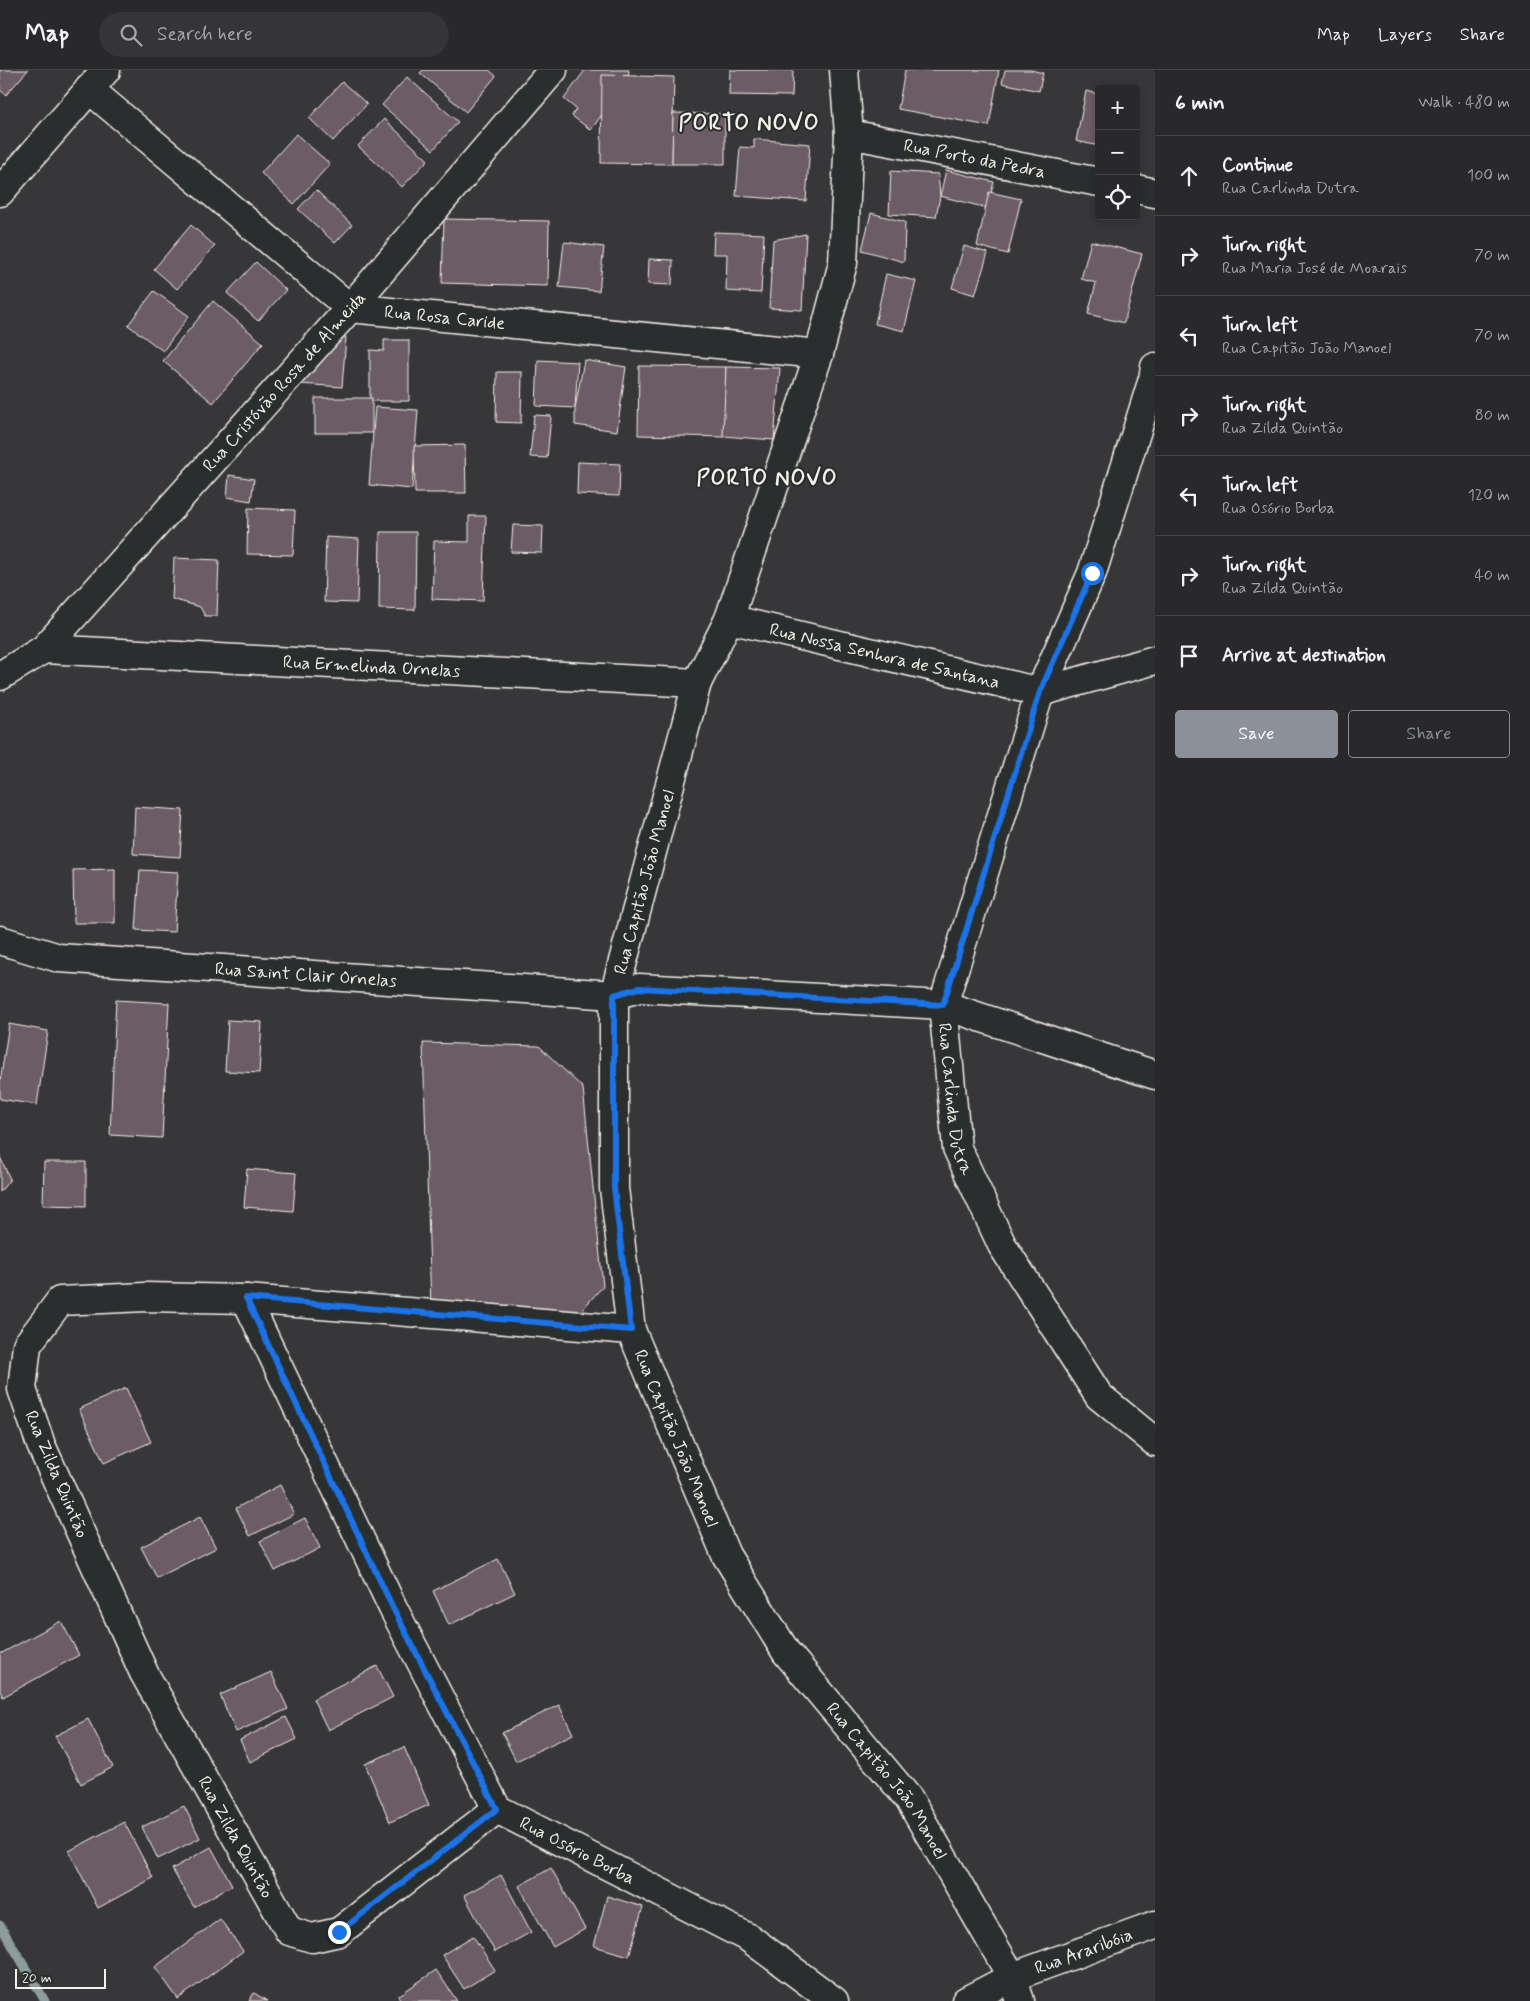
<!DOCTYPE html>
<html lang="en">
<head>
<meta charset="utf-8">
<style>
	:root { --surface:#29282b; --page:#353437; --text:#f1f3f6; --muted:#a5a6a9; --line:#454447; --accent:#8c9099 }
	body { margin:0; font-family:Mynerve,sans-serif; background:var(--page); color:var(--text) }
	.controls { position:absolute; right:15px; top:15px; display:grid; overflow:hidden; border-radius:5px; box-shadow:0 2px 8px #0003 }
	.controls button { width:45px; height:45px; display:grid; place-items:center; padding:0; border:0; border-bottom:1px solid var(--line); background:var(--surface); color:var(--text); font:25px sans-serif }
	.scale { position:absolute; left:15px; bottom:12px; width:91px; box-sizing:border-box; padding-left:5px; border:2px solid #f4f1e8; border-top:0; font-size:14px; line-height:18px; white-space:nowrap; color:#f4f1e8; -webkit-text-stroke:4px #2a2d2e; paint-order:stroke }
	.stop { position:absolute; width:15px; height:15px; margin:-11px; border:4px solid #1a73e8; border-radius:50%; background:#fff }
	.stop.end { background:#1a73e8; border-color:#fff; box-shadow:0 1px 5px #0008 }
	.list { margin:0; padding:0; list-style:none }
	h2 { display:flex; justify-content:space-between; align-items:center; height:65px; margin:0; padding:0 20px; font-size:21px }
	h2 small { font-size:16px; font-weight:400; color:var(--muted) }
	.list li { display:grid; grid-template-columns:32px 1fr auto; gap:15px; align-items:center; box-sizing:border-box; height:80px; padding:0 20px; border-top:1px solid var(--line) }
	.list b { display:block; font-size:19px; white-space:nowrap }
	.list p { margin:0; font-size:16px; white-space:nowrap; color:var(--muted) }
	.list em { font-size:16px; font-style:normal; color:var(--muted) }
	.actions { display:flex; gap:10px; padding:15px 20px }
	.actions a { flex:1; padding:11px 0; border:1px solid var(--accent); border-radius:5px; text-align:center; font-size:18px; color:var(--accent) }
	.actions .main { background:var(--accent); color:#fff }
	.icon { flex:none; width:28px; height:28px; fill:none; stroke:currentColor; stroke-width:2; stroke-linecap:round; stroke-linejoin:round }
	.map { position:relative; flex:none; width:1155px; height:1931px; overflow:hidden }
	header { display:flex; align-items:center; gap:30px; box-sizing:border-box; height:70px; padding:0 25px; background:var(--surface); border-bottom:1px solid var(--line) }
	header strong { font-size:24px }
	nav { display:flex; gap:28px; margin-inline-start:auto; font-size:18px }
	.search { width:350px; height:45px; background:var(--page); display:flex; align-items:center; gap:12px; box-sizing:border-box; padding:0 18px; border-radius:28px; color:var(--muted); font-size:19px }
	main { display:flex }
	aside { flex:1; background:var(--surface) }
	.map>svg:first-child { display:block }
</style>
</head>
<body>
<header>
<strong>Map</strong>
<div class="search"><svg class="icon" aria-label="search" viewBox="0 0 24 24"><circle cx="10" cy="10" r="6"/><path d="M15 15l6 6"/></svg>Search here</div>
<nav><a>Map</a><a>Layers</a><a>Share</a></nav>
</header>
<main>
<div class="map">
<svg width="1155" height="1931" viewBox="0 0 1155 1931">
	<rect width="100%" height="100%" fill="#373639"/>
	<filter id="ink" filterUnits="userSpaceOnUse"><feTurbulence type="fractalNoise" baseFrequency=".02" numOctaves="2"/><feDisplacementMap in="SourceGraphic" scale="10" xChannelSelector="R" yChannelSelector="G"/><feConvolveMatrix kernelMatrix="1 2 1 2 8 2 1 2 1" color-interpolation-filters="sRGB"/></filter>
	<g filter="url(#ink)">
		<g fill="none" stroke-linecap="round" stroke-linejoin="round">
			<polyline stroke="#8d9d9e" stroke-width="9" points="0,1855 45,1931"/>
		</g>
		<g fill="#6c5c66" stroke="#f4f1e8">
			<polygon points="0,0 28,0 6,25 0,20"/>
			<polygon points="423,0 489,0 496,6 466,42 420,3"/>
			<polygon points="585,0 629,0 628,8 591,60 572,46 576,39 564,29"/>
			<polygon points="730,0 793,0 792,26 729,25"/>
			<polygon points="905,0 999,0 989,56 898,39"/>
			<polygon points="1005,0 1031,0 1043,3 1039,21 1002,13"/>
			<polygon points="602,5 674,7 672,94 601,93"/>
			<polygon points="407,7 458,52 433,80 382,35"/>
			<polygon points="342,12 367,34 333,71 309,48"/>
			<polygon points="1086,21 1099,24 1099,76 1076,71"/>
			<polygon points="673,43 725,44 725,94 672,94"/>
			<polygon points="384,49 428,90 402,117 358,76"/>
			<polygon points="296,64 330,94 294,134 261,103"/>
			<polygon points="754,69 810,74 806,131 736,126 740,77 754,78"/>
			<polygon points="946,100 994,112 987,138 940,126"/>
			<polygon points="891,101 938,104 940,126 936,147 889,144"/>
			<polygon points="316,120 352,155 335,173 298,139"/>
			<polygon points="989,122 1021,129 1008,184 977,176"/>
			<polygon points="871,143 905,152 904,192 862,180"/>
			<polygon points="444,149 549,151 548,216 442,213"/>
			<polygon points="191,155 215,176 177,219 154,199"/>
			<polygon points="714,162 764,164 761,223 726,221 727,184 713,184"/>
			<polygon points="806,164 802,240 769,238 773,170"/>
			<polygon points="1091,171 1142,184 1124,253 1088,244 1096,213 1081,209"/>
			<polygon points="564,172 604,177 599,221 559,217"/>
			<polygon points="964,176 988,183 975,225 952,218"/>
			<polygon points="649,189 673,190 672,215 648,214"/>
			<polygon points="256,192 286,220 258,251 227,223"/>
			<polygon points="886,204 916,211 904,261 875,254"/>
			<polygon points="154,221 189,246 163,281 128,255"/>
			<polygon points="213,231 263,273 213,333 163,291"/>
			<polygon points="304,264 346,267 342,317 300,314"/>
			<polygon points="384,270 409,270 409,331 370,331 370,280 384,281"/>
			<polygon points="538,290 578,292 575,338 536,336"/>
			<polygon points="584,290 626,297 617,361 575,355 575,338"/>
			<polygon points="639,296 726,297 725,367 638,365"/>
			<polygon points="726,297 780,298 774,370 723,366"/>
			<polygon points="497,302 522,302 521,353 496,352"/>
			<rect x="315" y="328" width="57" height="35"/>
			<polygon points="375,337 418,340 412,419 369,415"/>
			<polygon points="534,345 551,346 547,388 530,387"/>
			<polygon points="465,375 466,423 415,423 414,376"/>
			<polygon points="578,392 620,394 619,426 577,424"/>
			<polygon points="229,405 254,409 251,431 227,427"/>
			<polygon points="248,438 295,440 293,485 247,484"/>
			<polygon points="469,446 486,446 483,531 432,529 434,471 469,472"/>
			<polygon points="513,455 543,456 542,483 511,482"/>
			<polygon points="380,462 416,462 415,540 379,539"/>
			<polygon points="326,467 359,469 357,533 324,532"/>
			<polygon points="174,488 219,490 217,546 205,546 200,537 172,529"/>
			<polygon points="135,737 183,740 180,787 133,784"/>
			<polygon points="115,799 115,853 74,853 73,800"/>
			<polygon points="140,800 178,802 174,862 136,860"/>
			<polygon points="116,930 169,933 162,1068 110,1065"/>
			<polygon points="228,950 262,952 259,1003 225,1001"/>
			<polygon points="9,954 48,961 37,1035 0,1029 0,1012"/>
			<polygon points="423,973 539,976 583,1018 603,1216 575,1248 431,1238"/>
			<polygon points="0,1087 10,1109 0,1122"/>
			<polygon points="44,1092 86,1092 86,1136 43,1135"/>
			<polygon points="247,1099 296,1103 293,1141 244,1137"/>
			<polygon points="126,1318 151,1372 104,1393 79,1339"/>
			<polygon points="280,1415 294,1444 250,1466 236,1438"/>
			<polygon points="200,1447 216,1478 157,1508 141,1477"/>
			<polygon points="305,1448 320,1478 275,1501 260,1471"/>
			<polygon points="498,1489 515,1523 449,1555 433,1521"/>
			<polygon points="61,1551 79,1585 3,1627 0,1621 0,1584"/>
			<polygon points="377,1596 393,1627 328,1660 313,1629"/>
			<polygon points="271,1602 288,1639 236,1662 220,1625"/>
			<polygon points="559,1635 573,1664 516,1691 502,1663"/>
			<polygon points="286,1647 297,1669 250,1692 240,1670"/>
			<polygon points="88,1649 113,1697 81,1714 55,1666"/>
			<polygon points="404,1677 429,1735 390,1752 365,1694"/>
			<polygon points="184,1736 200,1768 158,1789 142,1757"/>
			<polygon points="124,1752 153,1808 98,1838 69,1781"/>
			<polygon points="211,1777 232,1815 194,1837 172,1799"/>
			<polygon points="551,1798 585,1859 553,1877 519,1816"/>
			<polygon points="501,1805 531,1862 495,1882 464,1825"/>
			<polygon points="607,1826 643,1837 629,1886 594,1876"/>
			<polygon points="220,1849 243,1881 178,1929 155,1897"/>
			<polygon points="473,1866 495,1900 464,1919 442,1885"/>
			<polygon points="436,1900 457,1931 402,1931 398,1926"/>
			<polygon points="254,1923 267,1931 249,1931"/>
		</g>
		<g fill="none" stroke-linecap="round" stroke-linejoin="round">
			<defs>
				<g id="street">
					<path id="s1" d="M 89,19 L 350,238 L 819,284"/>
					<path id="s2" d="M 1155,297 L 1153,309 L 1092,503 L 1040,622 L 943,935 L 957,1078 L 1002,1175 L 1099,1326 L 1155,1372"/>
					<path id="s3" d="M 729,549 L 1040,622 L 1155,590"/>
					<path id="s4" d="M 44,579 L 697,613"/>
					<path id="s5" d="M 0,606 L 44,579 L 350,238 L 553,0"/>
					<polyline points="614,925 639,918 943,935 1155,1005"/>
					<path id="s6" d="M 246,1229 L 393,1538 L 497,1739 L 749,1868 L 834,1931"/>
					<polyline points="497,1739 339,1862 312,1868 289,1861 144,1603 41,1375 22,1319 27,1275 60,1231 145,1227 246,1229 631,1260"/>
					<path id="s7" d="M 966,1931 L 1012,1907 L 1155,1855"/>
				</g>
				<g id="secondary">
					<path id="s8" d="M 844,0 L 849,64 L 843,193 L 819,284 L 729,549 L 697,613 L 614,925 L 614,1118 L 631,1260 L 726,1485 L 786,1582 L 909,1729 L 1012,1907 L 1020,1931"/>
					<path id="s9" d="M 849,64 L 1099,112"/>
					<polyline points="1136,119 1155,123"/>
					<polyline points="0,122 106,0"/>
					<path id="s10" d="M 0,870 L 59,888 L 614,925"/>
				</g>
			</defs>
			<use href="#street" stroke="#f4f1e8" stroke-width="31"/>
			<use href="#secondary" stroke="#f4f1e8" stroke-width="31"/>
			<use href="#street" stroke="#2a2d2e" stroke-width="28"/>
			<use href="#secondary" stroke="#2a2d2e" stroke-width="28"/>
		</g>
	</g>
	<g fill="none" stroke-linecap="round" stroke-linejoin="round" filter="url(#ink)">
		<polyline stroke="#1a73e8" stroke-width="6" points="339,1862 497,1739 393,1538 246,1228 631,1260 614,1118 614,925 639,918 943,935 1040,622 1092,503"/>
	</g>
	<g text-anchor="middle" stroke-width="4" stroke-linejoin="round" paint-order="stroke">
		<g font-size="18" fill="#f4f1e8" stroke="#2a2d2e">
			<text dy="6" stroke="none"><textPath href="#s9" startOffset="128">Rua Porto da Pedra</textPath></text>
			<text dy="6" stroke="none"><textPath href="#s1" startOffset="436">Rua Rosa Caride</textPath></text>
			<text dy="6" stroke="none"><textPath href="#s5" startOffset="411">Rua Cristóvão Rosa de Almeida</textPath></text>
			<text dy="6" stroke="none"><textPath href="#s3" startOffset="160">Rua Nossa Senhora de Santana</textPath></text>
			<text dy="6" stroke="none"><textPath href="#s4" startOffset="328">Rua Ermelinda Ornelas</textPath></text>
			<text transform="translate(644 812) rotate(-75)" y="6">Rua Capitão João Manoel</text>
			<text dy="6" stroke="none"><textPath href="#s10" startOffset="309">Rua Saint Clair Ornelas</textPath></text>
			<text dy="6" stroke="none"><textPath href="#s2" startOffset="768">Rua Carlinda Dutra</textPath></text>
			<text dy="6" stroke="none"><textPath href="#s8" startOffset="1415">Rua Capitão João Manoel</textPath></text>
			<text transform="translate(57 1404) rotate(67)" y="6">Rua Zilda Quintão</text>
			<text dy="6" stroke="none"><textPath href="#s8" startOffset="1820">Rua Capitão João Manoel</textPath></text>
			<text transform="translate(236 1767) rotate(61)" y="6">Rua Zilda Quintão</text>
			<text dy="6" stroke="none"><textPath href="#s6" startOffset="659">Rua Osório Borba</textPath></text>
			<text dy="6" stroke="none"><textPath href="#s7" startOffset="128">Rua Araribóia</textPath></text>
		</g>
		<g font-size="22" font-weight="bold" letter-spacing="1" fill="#f4f1e8" stroke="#2a2d2e">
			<text x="749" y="60">PORTO NOVO</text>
			<text x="767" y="415">PORTO NOVO</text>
		</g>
	</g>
</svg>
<div class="controls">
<button>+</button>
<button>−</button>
<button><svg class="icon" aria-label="locate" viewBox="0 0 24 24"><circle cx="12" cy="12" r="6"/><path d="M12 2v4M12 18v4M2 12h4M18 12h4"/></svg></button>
</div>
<div class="scale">20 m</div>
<div class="stop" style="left:1092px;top:503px"></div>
<div class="stop end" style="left:339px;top:1862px"></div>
</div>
<aside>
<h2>6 min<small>Walk · 480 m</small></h2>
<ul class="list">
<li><svg class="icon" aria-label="ahead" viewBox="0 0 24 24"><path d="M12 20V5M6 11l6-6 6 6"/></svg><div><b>Continue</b><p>Rua Carlinda Dutra</p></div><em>100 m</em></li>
<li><svg class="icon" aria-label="right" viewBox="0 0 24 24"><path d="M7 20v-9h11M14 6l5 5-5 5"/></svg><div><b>Turn right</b><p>Rua Maria José de Moarais</p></div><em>70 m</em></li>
<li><svg class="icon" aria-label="left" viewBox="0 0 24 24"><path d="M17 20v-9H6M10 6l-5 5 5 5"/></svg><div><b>Turn left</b><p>Rua Capitão João Manoel</p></div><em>70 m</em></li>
<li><svg class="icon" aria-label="right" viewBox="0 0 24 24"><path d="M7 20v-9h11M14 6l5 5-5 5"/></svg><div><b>Turn right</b><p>Rua Zilda Quintão</p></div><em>80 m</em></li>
<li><svg class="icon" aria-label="left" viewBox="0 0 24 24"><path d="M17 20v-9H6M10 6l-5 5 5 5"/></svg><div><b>Turn left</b><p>Rua Osório Borba</p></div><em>120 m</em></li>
<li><svg class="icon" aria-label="right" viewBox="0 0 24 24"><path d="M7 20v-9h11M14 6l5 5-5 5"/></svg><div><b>Turn right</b><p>Rua Zilda Quintão</p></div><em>40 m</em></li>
<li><svg class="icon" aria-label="arrive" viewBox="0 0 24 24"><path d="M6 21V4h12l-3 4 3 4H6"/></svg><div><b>Arrive at destination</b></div></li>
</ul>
<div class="actions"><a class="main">Save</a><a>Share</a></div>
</aside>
</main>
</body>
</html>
